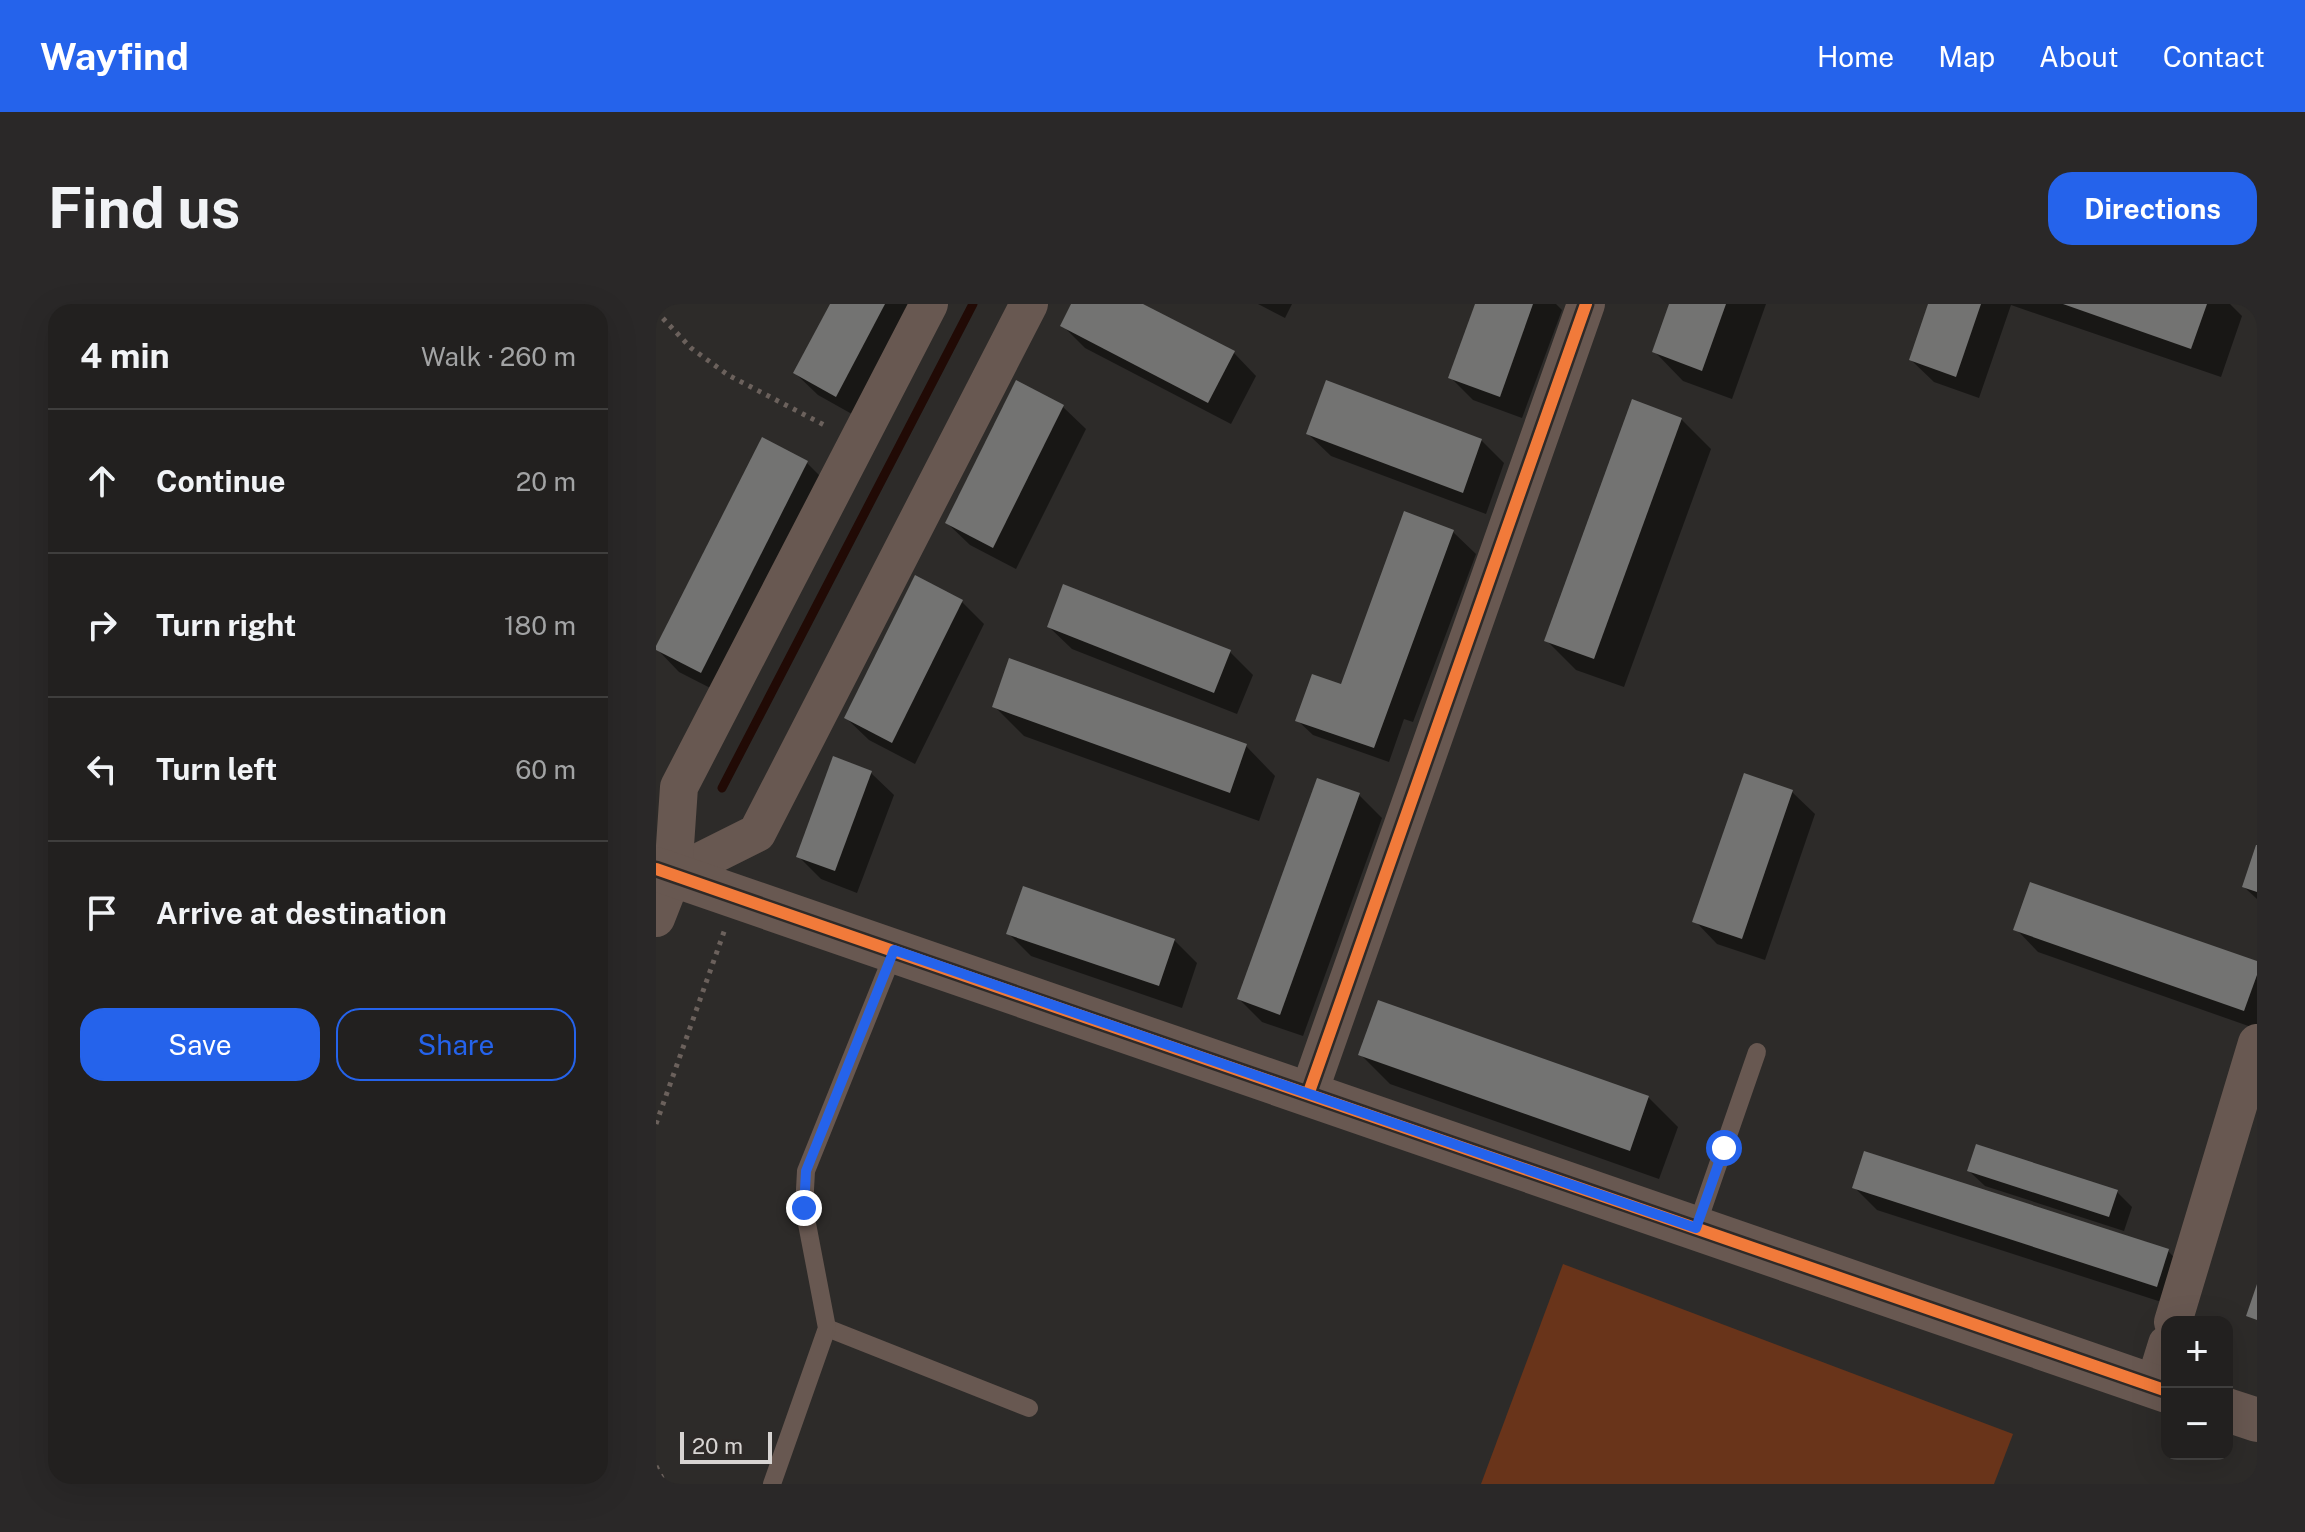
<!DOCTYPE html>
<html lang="en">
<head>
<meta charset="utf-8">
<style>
	:root { --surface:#22201f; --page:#2a2828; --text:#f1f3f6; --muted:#a2a3a4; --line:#3f3e3d; --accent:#2563eb }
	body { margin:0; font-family:"Public Sans",sans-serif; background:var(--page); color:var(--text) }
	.controls { position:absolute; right:24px; bottom:24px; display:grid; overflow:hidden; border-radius:16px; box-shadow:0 8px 32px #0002 }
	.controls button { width:72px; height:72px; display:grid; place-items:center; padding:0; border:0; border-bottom:2px solid var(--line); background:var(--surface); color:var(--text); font:40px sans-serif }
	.scale { position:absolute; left:24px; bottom:20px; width:92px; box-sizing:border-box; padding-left:8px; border:4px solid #d7d4d2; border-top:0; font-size:22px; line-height:28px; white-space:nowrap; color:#d7d4d2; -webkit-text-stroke:6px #2e2a28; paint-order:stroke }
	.stop { position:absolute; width:24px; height:24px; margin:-18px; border:6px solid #2563eb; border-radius:50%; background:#fff }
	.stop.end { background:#2563eb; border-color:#fff; box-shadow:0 2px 8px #0008 }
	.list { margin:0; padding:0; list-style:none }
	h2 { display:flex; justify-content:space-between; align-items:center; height:104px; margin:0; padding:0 32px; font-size:34px }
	h2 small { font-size:26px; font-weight:400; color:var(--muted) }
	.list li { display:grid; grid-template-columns:52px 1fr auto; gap:24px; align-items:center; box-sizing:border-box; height:144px; padding:0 32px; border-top:2px solid var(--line) }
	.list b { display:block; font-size:30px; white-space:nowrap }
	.list em { font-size:26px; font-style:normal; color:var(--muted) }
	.actions { display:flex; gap:16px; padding:24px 32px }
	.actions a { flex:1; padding:18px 0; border:2px solid var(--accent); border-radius:24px; text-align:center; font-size:28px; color:var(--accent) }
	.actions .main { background:var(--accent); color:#fff }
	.icon { flex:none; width:44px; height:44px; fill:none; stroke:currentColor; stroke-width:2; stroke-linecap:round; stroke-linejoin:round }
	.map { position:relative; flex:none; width:1601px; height:1180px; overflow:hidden; border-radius:24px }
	header { display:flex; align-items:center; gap:48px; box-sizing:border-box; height:112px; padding:0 40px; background:var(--accent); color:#fff }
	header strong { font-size:38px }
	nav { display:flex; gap:44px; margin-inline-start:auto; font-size:28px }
	.intro { display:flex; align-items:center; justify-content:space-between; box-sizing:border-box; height:192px; padding:0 48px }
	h1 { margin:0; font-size:56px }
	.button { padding:20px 36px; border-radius:24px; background:var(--accent); color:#fff; font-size:28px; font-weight:700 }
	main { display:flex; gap:48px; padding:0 48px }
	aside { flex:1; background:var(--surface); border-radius:24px; box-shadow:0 8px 32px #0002 }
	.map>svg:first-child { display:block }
</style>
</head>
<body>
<header>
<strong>Wayfind</strong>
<nav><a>Home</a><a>Map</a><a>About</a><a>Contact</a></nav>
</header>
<div class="intro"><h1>Find us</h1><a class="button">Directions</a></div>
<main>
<aside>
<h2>4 min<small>Walk · 260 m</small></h2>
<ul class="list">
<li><svg class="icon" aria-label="ahead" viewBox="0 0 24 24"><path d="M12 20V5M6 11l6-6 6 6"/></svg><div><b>Continue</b></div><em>20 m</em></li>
<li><svg class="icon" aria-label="right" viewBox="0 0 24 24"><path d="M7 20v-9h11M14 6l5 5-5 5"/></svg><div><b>Turn right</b></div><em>180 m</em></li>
<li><svg class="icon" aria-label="left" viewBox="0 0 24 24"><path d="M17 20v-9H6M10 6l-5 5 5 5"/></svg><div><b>Turn left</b></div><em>60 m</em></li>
<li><svg class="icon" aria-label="arrive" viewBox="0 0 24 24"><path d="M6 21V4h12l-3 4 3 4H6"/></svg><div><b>Arrive at destination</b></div></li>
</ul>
<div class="actions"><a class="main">Save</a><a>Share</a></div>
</aside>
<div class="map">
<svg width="1601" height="1180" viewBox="0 0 1601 1180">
	<rect width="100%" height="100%" fill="#2d2b29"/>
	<polygon fill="#69341a" points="907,960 1357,1130 1338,1180 825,1180"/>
	<g fill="#0007">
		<polygon points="176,0 264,0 203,114 162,91 139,69"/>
		<polygon points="418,0 482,0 578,49 600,72 575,120 429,44 407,22"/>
		<polygon points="602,0 636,0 629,14"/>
		<polygon points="821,0 900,0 906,6 866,114 817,96 794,73"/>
		<polygon points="1015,0 1110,0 1076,95 1027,77 998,47"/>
		<polygon points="1274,0 1574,0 1586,12 1565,73 1355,1 1323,94 1278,78 1255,56"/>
		<polygon points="361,79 407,103 430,125 360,265 314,241 291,219"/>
		<polygon points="1025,115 1055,145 968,383 920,366 890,336"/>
		<polygon points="652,130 825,136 848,159 830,210 675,152"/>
		<polygon points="106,136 151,159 174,182 68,391 23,368 1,345"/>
		<polygon points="749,210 797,228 820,250 757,418 748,415 733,458 657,431 641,416 692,384"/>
		<polygon points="306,298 328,320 259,460 213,436 190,414"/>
		<polygon points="393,323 574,348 597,371 581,410 416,345"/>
		<polygon points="338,402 590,442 619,472 603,517 368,432"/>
		<polygon points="215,469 238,491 201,589 165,575 142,552"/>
		<polygon points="1136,488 1159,510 1109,656 1061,640 1039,617"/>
		<polygon points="703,491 726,514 647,732 606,718 583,695"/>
		<polygon points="1601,546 1601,595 1588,583"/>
		<polygon points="1360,625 1601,660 1601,725 1382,648"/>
		<polygon points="353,630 518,636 541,659 526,704 375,652"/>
		<polygon points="704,750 992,793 1022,823 1003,875 734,780"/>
		<polygon points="1313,867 1461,888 1476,903 1468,927 1329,882"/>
		<polygon points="1198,883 1512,947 1534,970 1524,1004 1221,906"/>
	</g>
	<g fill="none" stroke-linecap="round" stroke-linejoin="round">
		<polyline stroke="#210a05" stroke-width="9" points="66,484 317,0"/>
	</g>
	<g fill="#737372">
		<polygon points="174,0 229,0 180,93 137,69"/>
		<polygon points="415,0 487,0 579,47 552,99 404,22"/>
		<polygon points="819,0 877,0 844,93 792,74"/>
		<polygon points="1013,0 1070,0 1046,67 996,48"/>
		<polygon points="1272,0 1325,0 1300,73 1253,56"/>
		<polygon points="1407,0 1551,0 1535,45"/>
		<polygon points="360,76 408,101 337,244 289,219"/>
		<polygon points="670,76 826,135 807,189 650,130"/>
		<polygon points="976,95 1026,114 938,355 888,337"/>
		<polygon points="106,133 152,157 45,369 0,346 0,342"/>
		<polygon points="748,207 798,226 718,444 639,417 656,370 685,380"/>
		<polygon points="259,271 307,296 236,439 188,414"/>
		<polygon points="407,280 575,346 558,389 391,323"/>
		<polygon points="353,354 591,440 574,489 336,403"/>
		<polygon points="177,452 216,467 179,567 140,553"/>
		<polygon points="1088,469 1137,486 1086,635 1036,618"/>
		<polygon points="661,474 704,489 624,711 581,695"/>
		<polygon points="1600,541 1601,541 1601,588 1586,583"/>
		<polygon points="1374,578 1601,657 1601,671 1588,707 1357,626"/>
		<polygon points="367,582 519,635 503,682 350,630"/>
		<polygon points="722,696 993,792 974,847 702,751"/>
		<polygon points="1320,840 1462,886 1453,913 1311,867"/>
		<polygon points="1208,847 1513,945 1501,983 1196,884"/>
		<polygon points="1601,980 1601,1016 1590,1012"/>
	</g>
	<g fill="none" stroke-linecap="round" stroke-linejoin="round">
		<g stroke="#6b615c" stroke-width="5" stroke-dasharray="4 6" stroke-linecap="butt">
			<polyline points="0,7 35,44 72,71 172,123"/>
			<polyline points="0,820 69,625"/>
			<polyline points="0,1162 9,1180"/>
		</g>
		<g stroke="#685851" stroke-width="18">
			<polyline points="1040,924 1101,748"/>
			<polyline points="171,1024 373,1104"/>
			<polyline points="116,1180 171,1024 148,904 150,867 238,648"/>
		</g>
		<g stroke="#685851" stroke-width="38">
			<polyline points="17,571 101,529 373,0"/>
			<polyline points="0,614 17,571 23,483 273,0"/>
			<polyline points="653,788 930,0"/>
			<polyline points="1517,1018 1601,739"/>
			<polyline points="1498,1082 1511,1040"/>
		</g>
		<g stroke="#685851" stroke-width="44">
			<polyline points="0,565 1511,1087"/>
			<polyline points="1571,1106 1601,1116"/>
		</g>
		<defs>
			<g id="cycleway">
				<polyline points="0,565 1511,1087"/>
				<polyline points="653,788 930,0"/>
			</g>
		</defs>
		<use href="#cycleway" stroke="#2e2a28" stroke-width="17"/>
		<use href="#cycleway" stroke="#f17a3a" stroke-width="12"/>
	</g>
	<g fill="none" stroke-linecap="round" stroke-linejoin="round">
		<polyline stroke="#2563eb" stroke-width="10" points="148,904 150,867 238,646 1040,924 1068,844"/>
	</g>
</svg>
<div class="controls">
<button>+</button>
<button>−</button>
</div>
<div class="scale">20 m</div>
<div class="stop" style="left:1068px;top:844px"></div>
<div class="stop end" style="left:148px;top:904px"></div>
</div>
</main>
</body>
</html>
